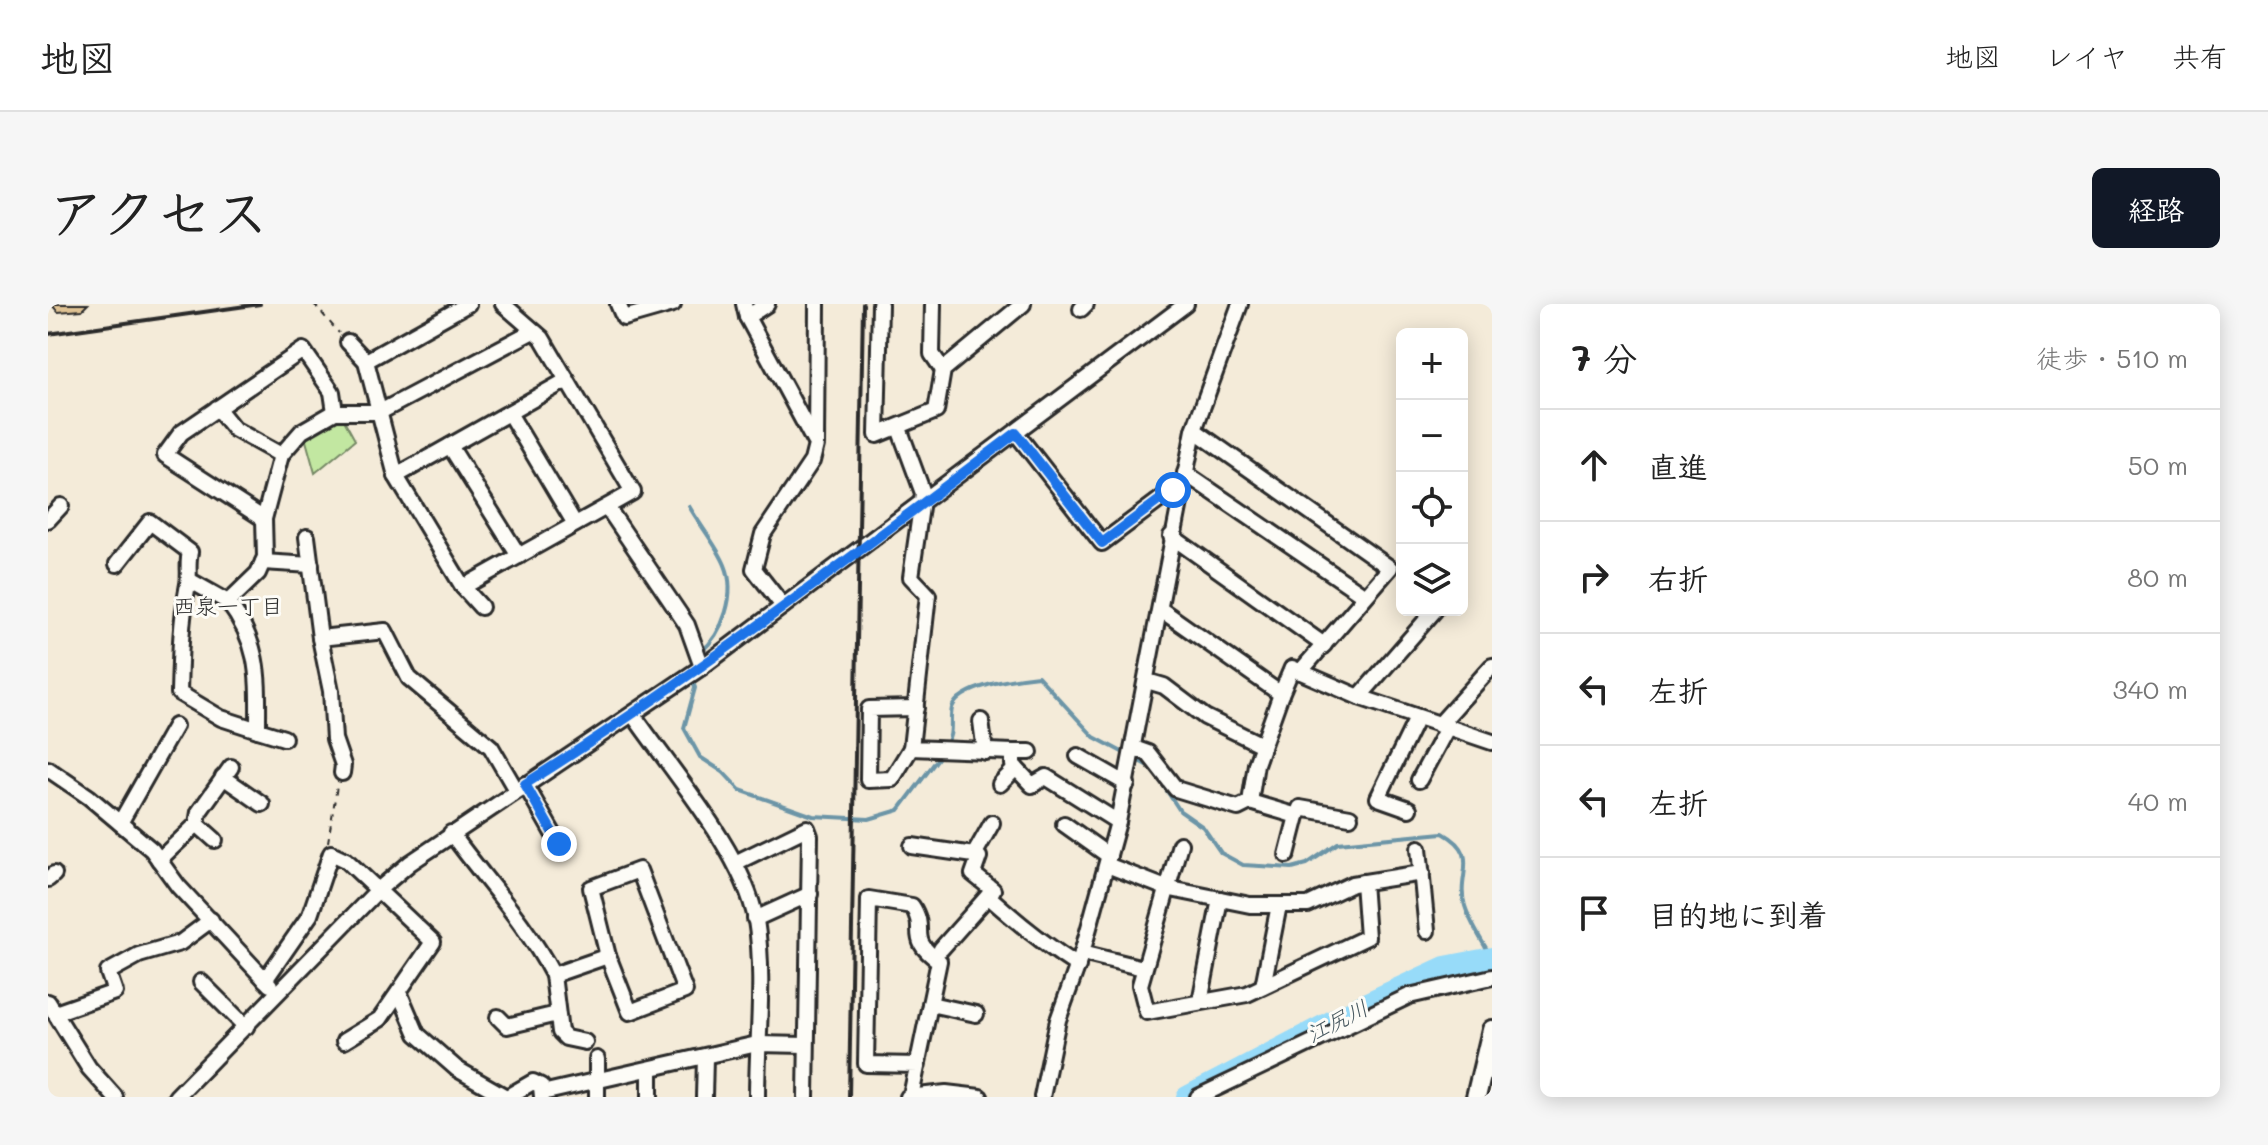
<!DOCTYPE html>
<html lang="ja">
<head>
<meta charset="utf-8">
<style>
	:root { --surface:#fff; --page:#f6f6f6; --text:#222; --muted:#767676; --line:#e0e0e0; --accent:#111827 }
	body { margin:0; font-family:Mali,"Klee One",sans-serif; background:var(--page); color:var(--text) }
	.controls { position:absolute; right:24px; top:24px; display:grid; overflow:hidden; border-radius:12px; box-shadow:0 4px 20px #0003 }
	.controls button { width:72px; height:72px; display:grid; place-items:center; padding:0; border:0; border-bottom:2px solid var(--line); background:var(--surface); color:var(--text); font:40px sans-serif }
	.stop { position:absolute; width:24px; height:24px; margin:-18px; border:6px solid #1a73e8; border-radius:50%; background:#fff }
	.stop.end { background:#1a73e8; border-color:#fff; box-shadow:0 2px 8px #0008 }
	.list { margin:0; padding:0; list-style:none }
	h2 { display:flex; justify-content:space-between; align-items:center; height:104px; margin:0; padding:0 32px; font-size:34px }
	h2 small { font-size:26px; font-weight:400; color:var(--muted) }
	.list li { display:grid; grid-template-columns:52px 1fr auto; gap:24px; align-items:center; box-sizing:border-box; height:112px; padding:0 32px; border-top:2px solid var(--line) }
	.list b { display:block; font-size:30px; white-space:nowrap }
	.list em { font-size:26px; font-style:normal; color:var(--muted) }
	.icon { flex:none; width:44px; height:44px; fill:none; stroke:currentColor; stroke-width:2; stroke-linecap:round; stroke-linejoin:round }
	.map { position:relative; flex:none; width:1444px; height:793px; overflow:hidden; border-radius:12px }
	header { display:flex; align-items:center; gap:48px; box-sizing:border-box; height:112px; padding:0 40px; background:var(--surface); border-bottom:2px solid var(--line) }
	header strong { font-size:38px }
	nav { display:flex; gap:44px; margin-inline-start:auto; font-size:28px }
	.intro { display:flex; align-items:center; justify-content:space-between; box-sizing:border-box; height:192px; padding:0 48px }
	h1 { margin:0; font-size:56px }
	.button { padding:20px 36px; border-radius:12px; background:var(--accent); color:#fff; font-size:28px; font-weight:700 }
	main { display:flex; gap:48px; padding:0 48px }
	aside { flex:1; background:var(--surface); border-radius:12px; box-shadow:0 4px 20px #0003 }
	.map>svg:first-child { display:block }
</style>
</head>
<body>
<header>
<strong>地図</strong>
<nav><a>地図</a><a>レイヤ</a><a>共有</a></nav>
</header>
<div class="intro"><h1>アクセス</h1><a class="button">経路</a></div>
<main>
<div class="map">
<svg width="1444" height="793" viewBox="0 0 1444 793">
	<rect width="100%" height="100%" fill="#f4ebd9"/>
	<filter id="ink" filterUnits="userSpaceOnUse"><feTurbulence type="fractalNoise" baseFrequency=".0125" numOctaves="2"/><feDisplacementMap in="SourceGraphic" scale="16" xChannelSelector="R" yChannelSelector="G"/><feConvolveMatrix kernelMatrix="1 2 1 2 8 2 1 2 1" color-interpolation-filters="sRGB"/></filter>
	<g filter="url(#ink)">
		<polygon fill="#c2e7a1" stroke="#768966" stroke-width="2" points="288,115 296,116 307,136 267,169 257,133"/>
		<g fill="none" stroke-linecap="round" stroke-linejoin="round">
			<g stroke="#6c95a7" stroke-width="4">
				<path d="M 641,202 C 651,220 670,243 677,261 C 689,290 675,329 653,348"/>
				<polyline points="644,374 647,384 636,424 652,453 675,468 692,486 765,512 821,515 851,506 894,449"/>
				<path d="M 898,441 C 906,429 901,418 904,404 C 911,382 969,374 990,372 L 1046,433 L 1104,464"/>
				<path d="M 1109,472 L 1132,507 L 1155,523 L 1173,549 L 1195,561 L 1244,564 L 1259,560 L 1290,539 L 1395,529 C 1435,551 1407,571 1417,602 C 1423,621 1434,637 1444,654"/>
			</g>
			<polyline stroke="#97dbf9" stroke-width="22" points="1139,793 1319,699 1397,663 1444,654"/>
		</g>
		<polygon fill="#dfc293" stroke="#2b2b2b" stroke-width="2" points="3,0 40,0 34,6 10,8"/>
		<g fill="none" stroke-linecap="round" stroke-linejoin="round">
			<defs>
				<g id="minor">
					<polyline points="570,0 576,14 625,0"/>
					<polyline points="696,0 699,13 766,137"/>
					<polyline points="832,0 829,131 888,107 895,66 975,0"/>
					<polyline points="885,0 884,50 895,66"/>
					<polyline points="1033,5 1038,0"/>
					<polyline points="699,13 719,0"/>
					<polyline points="300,38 318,57 348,172 415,283 433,303"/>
					<polyline points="318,57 420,0"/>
					<polyline points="169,104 186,125 233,151"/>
					<polyline points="461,109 527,220"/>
					<polyline points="851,124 875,189 863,273 880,291 863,444 965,448 965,461 984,481 998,473 1070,518"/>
					<polyline points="1146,126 1342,264 1252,368"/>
					<polyline points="968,129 1054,239 1125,186 1133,186"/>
					<polyline points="402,142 471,252"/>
					<polyline points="1137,169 1317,292"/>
					<polyline points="348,172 519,76"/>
					<polyline points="559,203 639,321 654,363"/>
					<polyline points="216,215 117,151 133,129 255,46 284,88 287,108"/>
					<polyline points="0,216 13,202"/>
					<polyline points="1123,232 1276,341"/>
					<polyline points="259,233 272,334 337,327 361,374 443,443 468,486"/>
					<polyline points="215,258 263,261"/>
					<path d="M 69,260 L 102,218 L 142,248 C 139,260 142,269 140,280 C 133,316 132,351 131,389 L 173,414 L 210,426 C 210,373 213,342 180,298 L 210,269 L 217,253 L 216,215 L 233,151 L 254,127 L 287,108 L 332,108 L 485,27"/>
					<polyline points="141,276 180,298"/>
					<polyline points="415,283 585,188 494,34 455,0"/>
					<polyline points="735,302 706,265 715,230 764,157 768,141 769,0"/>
					<polyline points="1112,305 1233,390 1244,364 1311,393 1444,438"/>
					<polyline points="272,334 283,387 286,435 295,461 294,469"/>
					<polyline points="1099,377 1116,382 1157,413 1214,441"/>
					<polyline points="1311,393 1387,306"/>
					<path d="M 586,412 C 624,467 696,550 708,616 C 717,672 709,736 709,793"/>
					<polyline points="933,417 937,448"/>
					<polyline points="1391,421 1444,362"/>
					<polyline points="210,426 236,434"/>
					<polyline points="863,444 844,475 820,476 821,405 868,404"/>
					<polyline points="1086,444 1100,449 1128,485 1190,504 1202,498 1208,460 1233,390"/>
					<polyline points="965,448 982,448"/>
					<polyline points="1030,452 1079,480"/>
					<polyline points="0,465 41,493 104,546 130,582 222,681"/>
					<polyline points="175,473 214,500"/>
					<polyline points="1371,476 1399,424"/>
					<polyline points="477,480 511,540"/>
					<polyline points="952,480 968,464"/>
					<polyline points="1202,498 1249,512 1252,504 1302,513"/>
					<polyline points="1361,505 1330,494 1369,414"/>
					<polyline points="72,519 127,422"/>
					<path d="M 944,519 L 926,551 L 931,553 L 925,570 L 945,586 L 940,592 C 969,618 997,641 1030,662"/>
					<polyline points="149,520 167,536"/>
					<polyline points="1016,520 1061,552"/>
					<path d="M 403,529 C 438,577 477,618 505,671 L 560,652"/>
					<polyline points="1132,540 1092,681 1099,708 1199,690 1319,633 1315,578"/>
					<polyline points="864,542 926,551"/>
					<polyline points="1371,544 1379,627"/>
					<polyline points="1239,551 1249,512"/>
					<polyline points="111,556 149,520 151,508 183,463"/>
					<polyline points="687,559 759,524 762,532 758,793"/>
					<polyline points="1059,561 1118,584 1202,601 1260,601 1304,580 1374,569"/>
					<polygon points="591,566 637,687 582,708 560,652 543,584"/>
					<polyline points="0,575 6,570"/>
					<polyline points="707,615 762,590"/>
					<polyline points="893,645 940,592"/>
					<polyline points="1034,649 1095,664"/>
					<polyline points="505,671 512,728 518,734 537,738"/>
					<polyline points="217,676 262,611 283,549 298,556 385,638 332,715 296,737"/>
					<polyline points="153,678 198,723"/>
					<polyline points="1215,682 1231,601"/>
					<polyline points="351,688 369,730 409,765 458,793"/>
					<polyline points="0,698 41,764 67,793"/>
					<polyline points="1152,698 1172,595"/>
					<polyline points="882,700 928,710"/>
					<polyline points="7,709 67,688 60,668 91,651 132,639 163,616"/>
					<polyline points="450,713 459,722 509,710"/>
					<polyline points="549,755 549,793"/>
					<polyline points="494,789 709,740 758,741"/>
					<path d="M 863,792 L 891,657 C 857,633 881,628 864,602 L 821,595 L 818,760 L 870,761"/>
					<polyline points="128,793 330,586 362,559 654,363 1138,0"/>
					<polyline points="459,793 485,778 493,782 494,793"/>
					<polyline points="602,793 602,766"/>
					<polyline points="656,793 657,753"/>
					<polyline points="860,793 898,789 932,793"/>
					<polyline points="994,793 1010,716 1034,649 1070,518 1146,126 1192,0"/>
					<polyline points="1150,793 1361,692 1444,673"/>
				</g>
				<polyline id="major" points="1428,793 1444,726"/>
			</defs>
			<use href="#minor" stroke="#2b2b2b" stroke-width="20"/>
			<use href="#major" stroke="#2b2b2b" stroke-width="24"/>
			<g stroke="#2b2b2b" stroke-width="2" stroke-dasharray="6 6" stroke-linecap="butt">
				<polyline points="266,0 291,29"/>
				<polyline points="280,538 289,482"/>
			</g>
			<use href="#minor" stroke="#fdfcf7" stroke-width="14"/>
			<use href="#major" stroke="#fdfcf7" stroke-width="18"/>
			<g stroke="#2b2b2b" stroke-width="4">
				<polyline points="0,30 212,0"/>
				<polyline points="801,793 815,0"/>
			</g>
		</g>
	</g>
	<g fill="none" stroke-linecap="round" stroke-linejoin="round" filter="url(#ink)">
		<path stroke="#1a73e8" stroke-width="10" d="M 511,540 L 477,480 C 648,373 807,250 968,129 L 1054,239 L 1125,186"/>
	</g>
	<g text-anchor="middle" stroke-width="6" stroke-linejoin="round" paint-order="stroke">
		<g font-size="22" fill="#2b2b2b" stroke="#fdfcf7">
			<text x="180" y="310">西泉一丁目</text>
		</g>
		<g font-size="22" font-style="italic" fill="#46575e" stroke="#fdfcf7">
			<text transform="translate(1289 717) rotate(-27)" y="8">江尻川</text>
		</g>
	</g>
</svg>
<div class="controls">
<button>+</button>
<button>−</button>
<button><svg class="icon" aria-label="locate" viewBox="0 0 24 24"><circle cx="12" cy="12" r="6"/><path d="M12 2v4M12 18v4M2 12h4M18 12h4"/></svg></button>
<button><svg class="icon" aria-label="layers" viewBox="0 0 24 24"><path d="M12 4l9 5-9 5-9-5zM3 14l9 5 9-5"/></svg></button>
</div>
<div class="stop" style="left:1125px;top:186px"></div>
<div class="stop end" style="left:511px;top:540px"></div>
</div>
<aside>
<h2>7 分<small>徒歩 · 510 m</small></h2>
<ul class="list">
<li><svg class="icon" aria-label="ahead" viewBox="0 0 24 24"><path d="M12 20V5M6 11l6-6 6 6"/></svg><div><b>直進</b></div><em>50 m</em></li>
<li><svg class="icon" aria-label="right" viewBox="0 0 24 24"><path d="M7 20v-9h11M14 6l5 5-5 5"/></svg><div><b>右折</b></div><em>80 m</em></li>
<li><svg class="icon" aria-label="left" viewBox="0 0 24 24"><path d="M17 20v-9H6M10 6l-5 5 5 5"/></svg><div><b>左折</b></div><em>340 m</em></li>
<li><svg class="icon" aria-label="left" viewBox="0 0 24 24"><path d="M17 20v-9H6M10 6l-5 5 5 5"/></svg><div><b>左折</b></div><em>40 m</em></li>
<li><svg class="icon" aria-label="arrive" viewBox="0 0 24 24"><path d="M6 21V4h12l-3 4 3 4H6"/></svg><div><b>目的地に到着</b></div></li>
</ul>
</aside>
</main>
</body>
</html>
